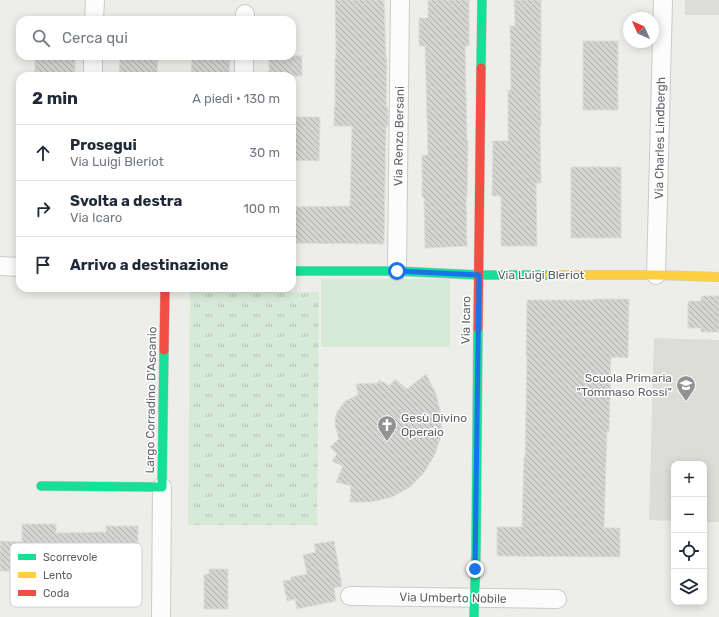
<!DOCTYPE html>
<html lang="it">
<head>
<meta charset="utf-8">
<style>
	:root { --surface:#fff; --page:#f6f6f7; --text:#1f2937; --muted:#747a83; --line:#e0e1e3 }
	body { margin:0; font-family:Rubik,sans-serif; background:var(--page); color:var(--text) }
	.controls { position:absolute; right:12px; bottom:12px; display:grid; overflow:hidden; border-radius:8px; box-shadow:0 2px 10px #0003 }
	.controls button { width:36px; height:36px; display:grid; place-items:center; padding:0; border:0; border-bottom:1px solid var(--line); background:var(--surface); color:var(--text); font:20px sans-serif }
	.compass { position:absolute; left:623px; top:12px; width:36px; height:36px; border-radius:50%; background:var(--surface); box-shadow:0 2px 10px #0003; rotate:315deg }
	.stop { position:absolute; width:12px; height:12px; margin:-9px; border:3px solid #1a73e8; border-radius:50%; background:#fff }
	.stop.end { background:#1a73e8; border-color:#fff; box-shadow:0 1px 4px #0008 }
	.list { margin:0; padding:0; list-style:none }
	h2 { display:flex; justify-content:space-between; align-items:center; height:52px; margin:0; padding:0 16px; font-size:17px }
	h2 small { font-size:13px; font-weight:400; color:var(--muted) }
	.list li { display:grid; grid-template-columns:26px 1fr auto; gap:12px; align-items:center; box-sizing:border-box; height:56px; padding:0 16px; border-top:1px solid var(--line) }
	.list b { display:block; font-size:15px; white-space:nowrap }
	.list p { margin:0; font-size:13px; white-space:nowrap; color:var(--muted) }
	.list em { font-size:13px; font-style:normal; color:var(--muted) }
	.icon { flex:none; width:22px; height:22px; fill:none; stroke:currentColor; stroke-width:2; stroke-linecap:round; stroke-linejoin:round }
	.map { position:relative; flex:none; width:719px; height:617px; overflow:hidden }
	.search { position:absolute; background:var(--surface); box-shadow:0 2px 10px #0003; left:16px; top:16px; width:280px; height:44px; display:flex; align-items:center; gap:10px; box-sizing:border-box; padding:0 14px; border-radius:12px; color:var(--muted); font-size:15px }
	.panel { position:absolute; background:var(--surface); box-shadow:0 2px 10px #0003; left:16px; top:72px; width:280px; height:220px; border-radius:12px }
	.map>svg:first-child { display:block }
</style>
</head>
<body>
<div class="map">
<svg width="719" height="617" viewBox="0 0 719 617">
	<defs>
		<pattern id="grass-tufts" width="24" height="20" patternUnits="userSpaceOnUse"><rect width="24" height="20" fill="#d7e9d7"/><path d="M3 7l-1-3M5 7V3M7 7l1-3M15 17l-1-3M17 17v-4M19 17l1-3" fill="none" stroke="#b2c0b2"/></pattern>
		<pattern id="building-back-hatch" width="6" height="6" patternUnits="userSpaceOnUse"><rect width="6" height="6" fill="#d4d4d2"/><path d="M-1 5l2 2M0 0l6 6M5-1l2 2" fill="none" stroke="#afafae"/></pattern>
	</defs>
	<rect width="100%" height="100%" fill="#edede9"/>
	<g fill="#ddddd7">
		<rect x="685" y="0" width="34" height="15"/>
		<polygon points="654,338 719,340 719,522 704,522 704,464 674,464 674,521 649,520"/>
	</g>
	<polygon fill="url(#grass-tufts)" points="190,292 319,292 317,525 188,525"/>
	<rect fill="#d7e9d7" x="321" y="279" width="129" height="68"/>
	<g fill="url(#building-back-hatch)" stroke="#dcdcd8">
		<polygon points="335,0 384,0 386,58 387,58 386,107 388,107 388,126 386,126 384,244 292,243 292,207 350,206 352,126 334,126 334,107 335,107 335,58 336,58"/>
		<polygon points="428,0 469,0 469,46 465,46 467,141 468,141 467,197 466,197 467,246 425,248 424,197 422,197 422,155 428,155 425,46 419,46 419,18 428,18"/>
		<polygon points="514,0 541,0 541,67 540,67 541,126 540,126 541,183 536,183 537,246 501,246 501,196 492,196 493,141 508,141 508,90 511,90 510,26 515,26"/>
		<rect x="583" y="41" width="35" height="69"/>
		<rect x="35" y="56" width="40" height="20"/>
		<polygon points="120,56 158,56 157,76 119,76"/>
		<polygon points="192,56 230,56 229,76 191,76"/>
		<rect x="269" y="56" width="33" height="20"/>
		<polygon points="292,117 320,117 319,161 292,160"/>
		<rect x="571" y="167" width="50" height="71"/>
		<polygon points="701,296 719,296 719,332 701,332 701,328 688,328 688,301 701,301"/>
		<polygon points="593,299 629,299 628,358 611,357 609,432 607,431 604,528 620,528 620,557 497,556 497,527 522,527 524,457 525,457 527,356 526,356 527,300 593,300"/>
		<polygon points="426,374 436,394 441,414 442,433 435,454 424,473 410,487 392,497 371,502 350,502 351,486 336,482 343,466 332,461 337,454 330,447 339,439 335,425 335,418 337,412 345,401 358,395 356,384 378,383 379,380 390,386 395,379 407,389"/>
		<polygon points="22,524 56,524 56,533 106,532 106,526 138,526 138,551 130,551 130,576 96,577 96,562 56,562 56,577 22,577 22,571 0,571 0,541 22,542"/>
		<polygon points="334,541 342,586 334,588 336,601 297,609 295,599 287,601 283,581 291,580 291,577 307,574 303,555 316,552 314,544"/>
		<polygon points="209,569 228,569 228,609 204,609 204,574 209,574"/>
	</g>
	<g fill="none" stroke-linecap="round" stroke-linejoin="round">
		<defs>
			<g id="street">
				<polyline points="94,20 95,0"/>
				<polyline points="245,20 245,14"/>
				<polyline points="93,76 93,56"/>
				<polyline points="244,76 244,56"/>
				<polyline points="0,266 20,267"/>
				<polyline points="397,271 400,0"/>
				<polyline points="656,275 663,0"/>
				<polyline points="350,596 557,599"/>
				<polyline points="161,617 162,487"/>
			</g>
			<g id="fast">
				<polyline points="481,68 482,0"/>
				<polyline points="292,271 397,271 479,275 550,275"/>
				<polyline points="41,486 162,487 164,350"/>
				<polyline points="474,617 476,551 478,328"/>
			</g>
			<polyline id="slow" points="550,275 656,275 719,277"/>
			<g id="jam">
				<polyline points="478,328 481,68"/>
				<polyline points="164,350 165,288"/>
			</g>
		</defs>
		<use href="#street" stroke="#cacbca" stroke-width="20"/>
		<use href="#fast" stroke="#c9c9c9" stroke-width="10"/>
		<use href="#slow" stroke="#c9c9c9" stroke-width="10"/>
		<use href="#jam" stroke="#c9c9c9" stroke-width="10"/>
		<use href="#street" stroke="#fcfcfc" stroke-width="18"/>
		<use href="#fast" stroke="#16e098" stroke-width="9"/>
		<use href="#slow" stroke="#ffcf43" stroke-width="9"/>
		<use href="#jam" stroke="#f24e42" stroke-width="9"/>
	</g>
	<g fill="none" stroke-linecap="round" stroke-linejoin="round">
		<polyline stroke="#1a73e8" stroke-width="5" points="397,271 479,275 475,569"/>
	</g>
	<defs>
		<symbol id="school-pin" viewBox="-11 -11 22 30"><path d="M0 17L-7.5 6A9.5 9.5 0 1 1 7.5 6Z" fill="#909294" stroke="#fff"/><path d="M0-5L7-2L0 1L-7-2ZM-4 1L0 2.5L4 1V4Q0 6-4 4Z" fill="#fff"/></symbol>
		<symbol id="church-pin" viewBox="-11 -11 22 30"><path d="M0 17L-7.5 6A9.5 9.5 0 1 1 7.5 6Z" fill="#909294" stroke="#fff"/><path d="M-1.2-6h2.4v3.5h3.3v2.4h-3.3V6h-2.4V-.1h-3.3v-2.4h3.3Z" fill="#fff"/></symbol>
	</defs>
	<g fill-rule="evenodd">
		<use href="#school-pin" x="675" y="374" width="22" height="30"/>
		<use href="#church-pin" x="376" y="414" width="22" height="30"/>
	</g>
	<g text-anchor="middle" stroke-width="3" stroke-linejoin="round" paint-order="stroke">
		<g font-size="12" fill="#5e6166" stroke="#fff">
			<text transform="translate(399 136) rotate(-89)" y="4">Via Renzo Bersani</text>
			<text transform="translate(660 138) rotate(-89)" y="4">Via Charles Lindbergh</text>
			<text x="541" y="279">Via Luigi Bleriot</text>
			<text transform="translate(466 320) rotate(-89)" y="4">Via Icaro</text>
			<text transform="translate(151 400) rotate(-89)" y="4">Largo Corradino D'Ascanio</text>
			<text transform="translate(453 598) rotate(1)" y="4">Via Umberto Nobile</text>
		</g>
		<g font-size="12" fill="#5e6166" stroke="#fff" text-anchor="end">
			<text x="672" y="382">Scuola Primaria<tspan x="672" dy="14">"Tommaso Rossi"</tspan></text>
			<text x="401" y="422" text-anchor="start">Gesù Divino<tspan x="401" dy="14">Operaio</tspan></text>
		</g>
	</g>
	<rect x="10" y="543" width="132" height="64" rx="6" fill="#fff" stroke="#cfd0d1" stroke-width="1"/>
	<rect x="18" y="554" width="18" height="6" fill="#16e098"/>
	<rect x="18" y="572" width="18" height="6" fill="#ffcf43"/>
	<rect x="18" y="590" width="18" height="6" fill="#f24e42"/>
	<g font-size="11" fill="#5e6166">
		<text x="43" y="561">Scorrevole</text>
		<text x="43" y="579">Lento</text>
		<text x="43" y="597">Coda</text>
	</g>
</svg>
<div class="controls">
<button>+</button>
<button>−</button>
<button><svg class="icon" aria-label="locate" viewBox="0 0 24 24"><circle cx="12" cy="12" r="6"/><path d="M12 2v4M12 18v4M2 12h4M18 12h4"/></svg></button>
<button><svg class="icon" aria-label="layers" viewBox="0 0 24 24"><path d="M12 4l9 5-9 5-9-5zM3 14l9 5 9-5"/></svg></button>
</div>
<svg class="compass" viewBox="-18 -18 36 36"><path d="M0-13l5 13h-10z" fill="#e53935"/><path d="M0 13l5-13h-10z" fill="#747a83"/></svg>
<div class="stop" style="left:397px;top:271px"></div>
<div class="stop end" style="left:475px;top:569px"></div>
<div class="search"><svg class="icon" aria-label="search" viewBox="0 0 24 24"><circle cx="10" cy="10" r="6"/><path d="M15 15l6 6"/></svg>Cerca qui</div>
<section class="panel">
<h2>2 min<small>A piedi · 130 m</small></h2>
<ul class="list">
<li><svg class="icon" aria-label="ahead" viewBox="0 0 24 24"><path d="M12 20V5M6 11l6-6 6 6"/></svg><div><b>Prosegui</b><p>Via Luigi Bleriot</p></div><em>30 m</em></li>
<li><svg class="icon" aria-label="right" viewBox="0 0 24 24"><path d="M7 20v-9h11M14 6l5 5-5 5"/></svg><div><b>Svolta a destra</b><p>Via Icaro</p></div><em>100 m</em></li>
<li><svg class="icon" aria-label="arrive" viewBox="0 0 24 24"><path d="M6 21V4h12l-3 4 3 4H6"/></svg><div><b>Arrivo a destinazione</b></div></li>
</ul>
</section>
</div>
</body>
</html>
